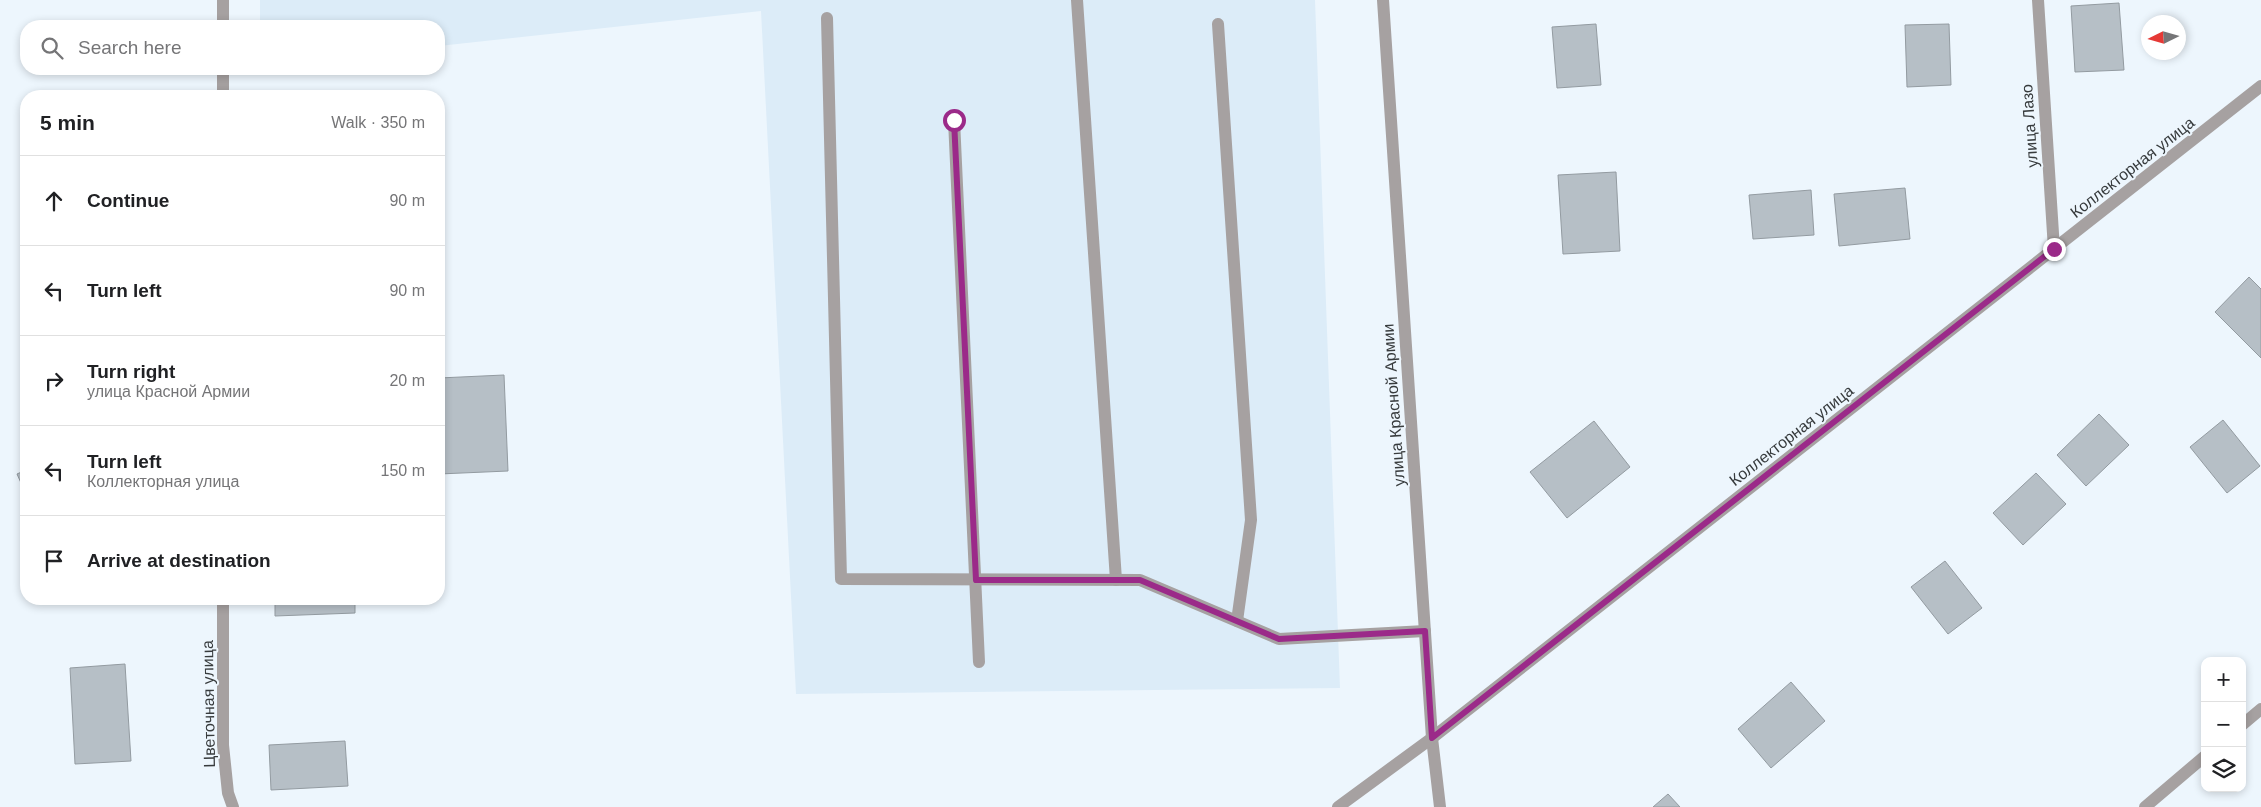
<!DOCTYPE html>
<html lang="en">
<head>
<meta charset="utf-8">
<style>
	:root { --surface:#fff; --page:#f2f2f2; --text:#202124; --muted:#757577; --line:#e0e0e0 }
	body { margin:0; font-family:Helvetica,sans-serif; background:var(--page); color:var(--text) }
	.controls { position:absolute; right:15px; bottom:15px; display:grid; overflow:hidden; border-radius:10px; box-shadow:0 2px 8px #0003 }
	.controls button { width:45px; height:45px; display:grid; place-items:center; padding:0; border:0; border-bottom:1px solid var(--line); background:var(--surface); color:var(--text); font:25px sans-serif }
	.compass { position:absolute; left:2141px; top:15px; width:45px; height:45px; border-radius:50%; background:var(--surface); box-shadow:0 2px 8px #0003; rotate:265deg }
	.stop { position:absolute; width:15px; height:15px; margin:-11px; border:4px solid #9b2a89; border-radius:50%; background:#fff }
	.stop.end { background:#9b2a89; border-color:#fff; box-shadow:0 1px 5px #0008 }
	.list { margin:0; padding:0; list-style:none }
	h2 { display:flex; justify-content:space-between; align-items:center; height:65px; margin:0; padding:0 20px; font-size:21px }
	h2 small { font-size:16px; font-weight:400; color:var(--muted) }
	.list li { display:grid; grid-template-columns:32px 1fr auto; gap:15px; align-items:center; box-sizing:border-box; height:90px; padding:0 20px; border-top:1px solid var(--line) }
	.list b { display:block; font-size:19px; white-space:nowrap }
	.list p { margin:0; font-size:16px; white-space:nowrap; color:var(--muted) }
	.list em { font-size:16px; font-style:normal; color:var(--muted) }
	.icon { flex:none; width:28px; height:28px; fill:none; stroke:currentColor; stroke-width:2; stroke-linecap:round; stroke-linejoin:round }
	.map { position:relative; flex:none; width:2261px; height:807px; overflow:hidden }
	.search { position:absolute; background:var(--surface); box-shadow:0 2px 8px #0003; left:20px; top:20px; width:425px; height:55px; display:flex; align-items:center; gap:12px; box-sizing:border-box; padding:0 18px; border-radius:20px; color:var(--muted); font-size:19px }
	.panel { position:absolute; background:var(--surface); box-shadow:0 2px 8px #0003; left:20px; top:90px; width:425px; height:515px; border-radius:20px }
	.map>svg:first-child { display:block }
</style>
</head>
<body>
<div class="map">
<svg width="2261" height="807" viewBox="0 0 2261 807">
	<rect width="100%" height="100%" fill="#edf6fd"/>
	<polygon fill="#dcecf8" points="260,0 1315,0 1340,688 796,694 761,11 439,46 439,26 260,26"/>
	<g fill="#b6bfc6" stroke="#939ba1">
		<polygon points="2119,3 2124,70 2075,72 2071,6"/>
		<polygon points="1596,24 1601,85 1557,88 1552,27"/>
		<polygon points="1949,24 1951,85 1907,87 1905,25"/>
		<polygon points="1616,172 1620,251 1563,254 1558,175"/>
		<polygon points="1905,188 1910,239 1839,246 1834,194"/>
		<polygon points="1811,190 1814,235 1753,239 1749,195"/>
		<polygon points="2249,277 2261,289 2261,358 2215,312"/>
		<polygon points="504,375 508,471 439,474 439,378"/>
		<polygon points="2099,414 2129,445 2086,486 2057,455"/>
		<polygon points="2223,420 2260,466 2227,493 2190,447"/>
		<polygon points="1594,421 1630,467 1567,518 1530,472"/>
		<polygon points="26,470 26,494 17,474"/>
		<polygon points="2036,473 2066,504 2023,545 1993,513"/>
		<polygon points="1945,561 1982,608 1948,634 1911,587"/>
		<polygon points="275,599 355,599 355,613 275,616"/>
		<polygon points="125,664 131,761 75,764 70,668"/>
		<polygon points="1791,682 1825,721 1771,768 1738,729"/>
		<polygon points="345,741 348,786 271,790 269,745"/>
		<polygon points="1668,794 1680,807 1653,807"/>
	</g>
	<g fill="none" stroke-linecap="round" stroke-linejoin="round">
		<g stroke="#a6a1a1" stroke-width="12">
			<polyline points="1077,0 1116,580"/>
			<polyline points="1383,0 1432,738 1440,807"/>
			<polyline points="2038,0 2054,249"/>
			<polyline points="827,18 841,579 1140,580 1279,639 1425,631"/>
			<polyline points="1218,24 1251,520 1237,621"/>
			<polyline points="223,26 223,0"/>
			<polyline points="223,96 223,69"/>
			<polyline points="954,120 979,662"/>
			<polyline points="223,599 223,745 228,793 233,807"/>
			<polyline points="2242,725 2261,709"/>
			<polyline points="1338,807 1432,738 2261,86"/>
			<polyline points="2145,807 2205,756"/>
		</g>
	</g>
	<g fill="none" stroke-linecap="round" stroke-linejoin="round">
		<polyline stroke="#9b2a89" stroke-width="6" points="954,120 976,580 1140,580 1279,639 1425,631 1432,738 2054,249"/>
	</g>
	<g text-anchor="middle" stroke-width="4" stroke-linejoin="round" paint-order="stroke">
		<g font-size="16" fill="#373b3d" stroke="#edf6fd">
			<text transform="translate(2029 126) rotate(-94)" y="6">улица Лазо</text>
			<text transform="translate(2132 167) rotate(-38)" y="6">Коллекторная улица</text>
			<text transform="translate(1393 405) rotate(-94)" y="6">улица Красной Армии</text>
			<text transform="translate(1791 435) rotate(-38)" y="6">Коллекторная улица</text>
			<text transform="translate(208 704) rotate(-91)" y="6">Цветочная улица</text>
		</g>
	</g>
</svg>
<div class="controls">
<button>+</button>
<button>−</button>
<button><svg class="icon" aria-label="layers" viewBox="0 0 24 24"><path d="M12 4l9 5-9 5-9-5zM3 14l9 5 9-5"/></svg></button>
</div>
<svg class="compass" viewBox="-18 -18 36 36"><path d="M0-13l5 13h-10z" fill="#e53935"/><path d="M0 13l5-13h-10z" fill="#757577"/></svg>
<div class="stop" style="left:954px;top:120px"></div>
<div class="stop end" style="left:2054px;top:249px"></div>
<div class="search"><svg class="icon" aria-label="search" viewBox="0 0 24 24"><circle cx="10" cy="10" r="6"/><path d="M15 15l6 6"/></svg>Search here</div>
<section class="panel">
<h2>5 min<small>Walk · 350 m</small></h2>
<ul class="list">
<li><svg class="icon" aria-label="ahead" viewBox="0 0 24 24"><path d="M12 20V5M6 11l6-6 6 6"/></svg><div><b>Continue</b></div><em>90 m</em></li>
<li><svg class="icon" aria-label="left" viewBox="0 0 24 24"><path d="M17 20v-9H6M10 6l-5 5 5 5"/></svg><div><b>Turn left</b></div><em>90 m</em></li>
<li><svg class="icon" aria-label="right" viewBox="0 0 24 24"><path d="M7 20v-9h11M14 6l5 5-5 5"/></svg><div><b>Turn right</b><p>улица Красной Армии</p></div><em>20 m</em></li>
<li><svg class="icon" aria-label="left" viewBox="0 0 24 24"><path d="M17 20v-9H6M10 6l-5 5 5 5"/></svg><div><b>Turn left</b><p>Коллекторная улица</p></div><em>150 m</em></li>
<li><svg class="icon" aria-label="arrive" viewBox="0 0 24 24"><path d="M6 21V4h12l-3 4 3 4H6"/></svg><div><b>Arrive at destination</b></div></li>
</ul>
</section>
</div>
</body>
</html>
